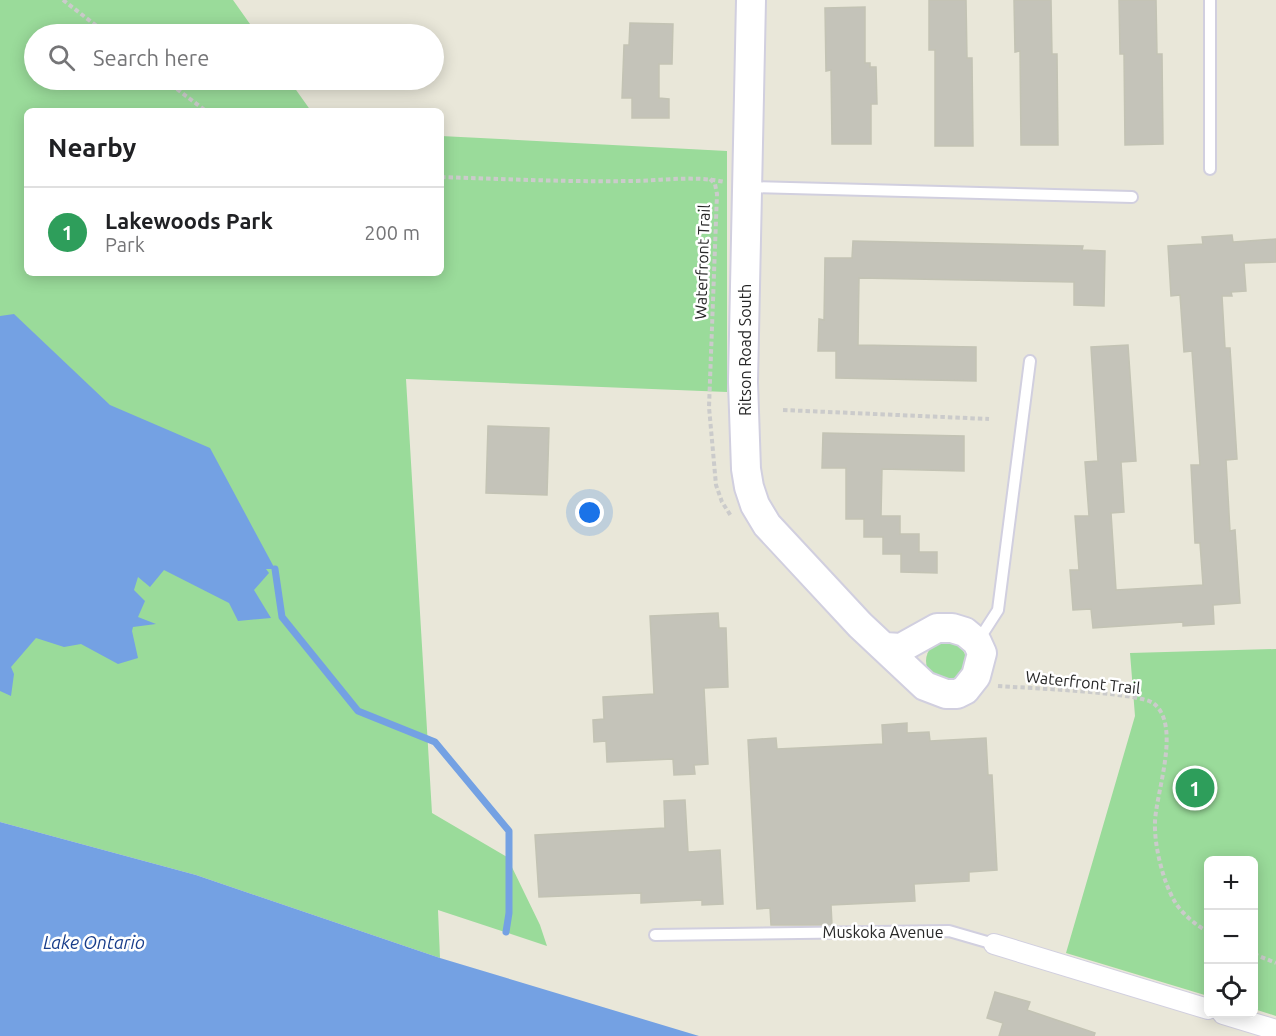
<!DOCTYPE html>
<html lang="en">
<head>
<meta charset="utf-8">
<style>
	:root { --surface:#fff; --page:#f6f6f6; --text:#202124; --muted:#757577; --line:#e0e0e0; --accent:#5d45ea }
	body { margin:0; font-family:Ubuntu,sans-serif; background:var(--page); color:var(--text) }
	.controls { position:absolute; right:18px; bottom:18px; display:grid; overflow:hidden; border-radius:9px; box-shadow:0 3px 15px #0003 }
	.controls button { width:54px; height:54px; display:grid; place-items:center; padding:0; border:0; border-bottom:2px solid var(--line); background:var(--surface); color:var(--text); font:30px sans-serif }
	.you { position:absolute; left:590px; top:513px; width:21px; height:21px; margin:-15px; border:4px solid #fff; border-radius:50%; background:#1a73e8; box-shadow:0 0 0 9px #1a73e833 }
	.badge { display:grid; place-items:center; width:39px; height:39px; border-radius:50%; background:var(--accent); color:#fff; font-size:20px; font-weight:700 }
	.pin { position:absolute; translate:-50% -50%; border:3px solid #fff; box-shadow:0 2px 6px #0006 }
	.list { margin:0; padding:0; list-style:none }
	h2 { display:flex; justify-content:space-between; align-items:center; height:78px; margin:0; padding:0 24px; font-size:26px }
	h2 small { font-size:20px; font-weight:400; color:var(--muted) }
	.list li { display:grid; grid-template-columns:39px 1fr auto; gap:18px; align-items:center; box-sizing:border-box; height:90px; padding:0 24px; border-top:2px solid var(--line) }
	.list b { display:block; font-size:22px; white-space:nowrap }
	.list p { margin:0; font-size:20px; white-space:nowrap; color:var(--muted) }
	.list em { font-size:20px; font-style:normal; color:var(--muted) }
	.icon { flex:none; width:33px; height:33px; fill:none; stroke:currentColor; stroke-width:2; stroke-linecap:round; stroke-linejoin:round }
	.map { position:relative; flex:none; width:1276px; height:1036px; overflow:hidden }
	.search { position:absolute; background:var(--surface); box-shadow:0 3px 15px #0003; left:24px; top:24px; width:420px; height:66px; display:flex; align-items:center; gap:15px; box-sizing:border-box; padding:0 21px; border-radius:33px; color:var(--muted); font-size:22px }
	.panel { position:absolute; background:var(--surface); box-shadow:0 3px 15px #0003; left:24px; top:108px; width:420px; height:168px; border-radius:9px }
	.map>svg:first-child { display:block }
</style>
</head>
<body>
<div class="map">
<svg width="1276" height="1036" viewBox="0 0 1276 1036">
	<rect width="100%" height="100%" fill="#e9e7d9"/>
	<g fill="#9adb9a">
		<polygon points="0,0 233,0 257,34 34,34 34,80 289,80 311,111 27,111 27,273 441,273 441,136 727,151 727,392 406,379 432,813 507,857 540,925 547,946 438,910 440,958 196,875 0,822"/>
		<circle cx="946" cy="661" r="20"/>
		<polygon points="1276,649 1276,1016 1254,1009 1254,860 1208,860 1208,996 1066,953 1135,716 1130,653"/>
	</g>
	<g fill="#74a1e3">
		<polygon points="14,314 110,405 210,448 275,569 266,569 269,573 254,590 271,618 238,621 229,603 164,570 150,587 138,577 134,590 145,601 138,617 156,624 133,627 132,631 138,658 118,664 81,644 64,647 36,638 11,667 14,674 11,696 0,691 0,316"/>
		<polygon points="0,822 196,875 440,958 699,1036 0,1036"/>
	</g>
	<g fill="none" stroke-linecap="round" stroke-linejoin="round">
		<polyline stroke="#74a1e3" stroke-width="7" points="275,569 282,617 358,711 435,742 509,831 509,913 506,932"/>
	</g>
	<g fill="#c4c3b9" stroke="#c3c3b4" stroke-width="1.5">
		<polygon points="929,0 966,0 967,58 972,58 973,146 935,146 935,50 929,50"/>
		<polygon points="1014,0 1051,0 1052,54 1057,54 1058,145 1021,145 1020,51 1015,52"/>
		<polygon points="1119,0 1156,0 1157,54 1162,54 1163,144 1125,145 1124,54 1120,54"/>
		<polygon points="865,7 865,63 870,63 870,67 876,67 877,104 871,104 871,144 832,144 831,70 826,71 825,8"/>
		<polygon points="630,23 673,24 672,64 659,64 659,98 669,99 669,118 632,118 632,98 622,98 624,45 629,45"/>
		<polygon points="1232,235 1233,242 1276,239 1276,262 1244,263 1246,291 1231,292 1232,296 1222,296 1225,348 1230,348 1237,459 1226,460 1230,531 1235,530 1240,603 1213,605 1214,624 1183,626 1183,622 1093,628 1091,609 1073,610 1070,570 1079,570 1075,516 1089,516 1085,462 1098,461 1091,347 1128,345 1136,461 1121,462 1124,512 1111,513 1116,590 1203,585 1200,543 1195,543 1191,465 1200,465 1192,351 1184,352 1180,295 1171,296 1168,246 1203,244 1202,237"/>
		<polygon points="853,241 1083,246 1082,250 1105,251 1104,306 1074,305 1074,282 859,278 858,345 976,347 976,381 836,378 836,351 818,351 819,319 824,320 825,258 852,258"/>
		<polygon points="488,426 549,428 547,495 486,493"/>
		<polygon points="823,433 964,436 964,471 882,469 881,516 900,516 900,534 919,534 919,552 937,552 937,573 901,572 901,554 883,554 883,537 864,537 864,519 846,519 846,468 822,468"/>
		<polygon points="718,613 719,628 726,628 728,687 704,688 708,764 694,765 695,774 674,775 673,759 607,762 606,741 594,742 593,720 604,719 603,697 654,694 650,616"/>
		<polygon points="907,723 907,733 929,732 930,741 986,738 988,775 992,775 997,870 969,872 969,881 914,884 915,901 831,905 832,925 771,925 770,908 757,909 748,740 776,738 777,749 883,744 882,725"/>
		<polygon points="685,800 688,852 720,850 723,904 702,905 702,900 641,903 641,893 539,897 535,835 665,828 664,801"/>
		<polygon points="995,992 1030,1002 1027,1010 1095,1033 1094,1036 999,1036 1003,1023 987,1018"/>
	</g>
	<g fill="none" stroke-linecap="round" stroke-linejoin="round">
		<defs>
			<g id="lane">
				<polyline points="1210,169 1210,0"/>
				<polyline points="749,187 1132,197"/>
				<polyline points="978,641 998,610 1030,361"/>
				<polyline points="655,935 949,931 994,944"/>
			</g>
			<g id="street">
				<polyline points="994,944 1208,1009"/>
				<polyline points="1223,1014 1276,1030"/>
			</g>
			<polyline id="secondary" points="751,0 743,382 746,469 749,487 755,505 767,525 860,625 925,686 946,694 957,694 965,690 976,676 982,653 977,642 965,632 952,628 937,628 901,648 885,647"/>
		</defs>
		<use href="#lane" stroke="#d1cfdf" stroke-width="14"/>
		<use href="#street" stroke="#d1cfdf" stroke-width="22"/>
		<use href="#secondary" stroke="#d1cfdf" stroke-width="32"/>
		<g stroke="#cbcbcb" stroke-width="4" stroke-dasharray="4.5 3" stroke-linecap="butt">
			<polyline points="63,0 107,34"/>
			<polyline points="165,80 206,111"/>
			<path d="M 441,177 C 504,179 566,182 629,181 C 661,181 693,175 725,182"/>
			<polyline points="710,179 715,184 717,194 709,407 716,485 722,502 731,516"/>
			<polyline points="783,410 989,419"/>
			<path d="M 998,686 C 1024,688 1137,692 1153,703 C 1182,724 1156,792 1155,822 C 1154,845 1163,882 1175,902 C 1182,914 1196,925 1208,932"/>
			<polyline points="1254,954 1276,963"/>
		</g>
		<use href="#lane" stroke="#fff" stroke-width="10"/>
		<use href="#street" stroke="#fff" stroke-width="20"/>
		<use href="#secondary" stroke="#fff" stroke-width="28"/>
	</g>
	<g text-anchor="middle" stroke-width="5" stroke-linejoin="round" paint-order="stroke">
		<g font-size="16" fill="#272727" stroke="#fff">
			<text transform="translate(702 262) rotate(-88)" y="6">Waterfront Trail</text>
			<text transform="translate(745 350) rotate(-90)" y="6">Ritson Road South</text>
			<text transform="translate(1083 682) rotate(6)" y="6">Waterfront Trail</text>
			<text x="883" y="938">Muskoka Avenue</text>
		</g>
		<g font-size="18" font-style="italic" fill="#183d8a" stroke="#fff">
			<text x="94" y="949">Lake Ontario</text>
		</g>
	</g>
</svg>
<div class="controls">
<button>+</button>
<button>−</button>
<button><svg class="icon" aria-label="locate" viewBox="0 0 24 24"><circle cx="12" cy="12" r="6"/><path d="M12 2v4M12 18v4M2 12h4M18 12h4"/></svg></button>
</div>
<div class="you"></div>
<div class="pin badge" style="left:1195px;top:788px;background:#2e9e5b">1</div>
<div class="search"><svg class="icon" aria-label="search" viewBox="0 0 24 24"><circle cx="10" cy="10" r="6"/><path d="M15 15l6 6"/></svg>Search here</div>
<section class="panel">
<h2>Nearby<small></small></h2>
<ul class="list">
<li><span class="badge" style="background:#2e9e5b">1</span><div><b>Lakewoods Park</b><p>Park</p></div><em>200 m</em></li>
</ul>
</section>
</div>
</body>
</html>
